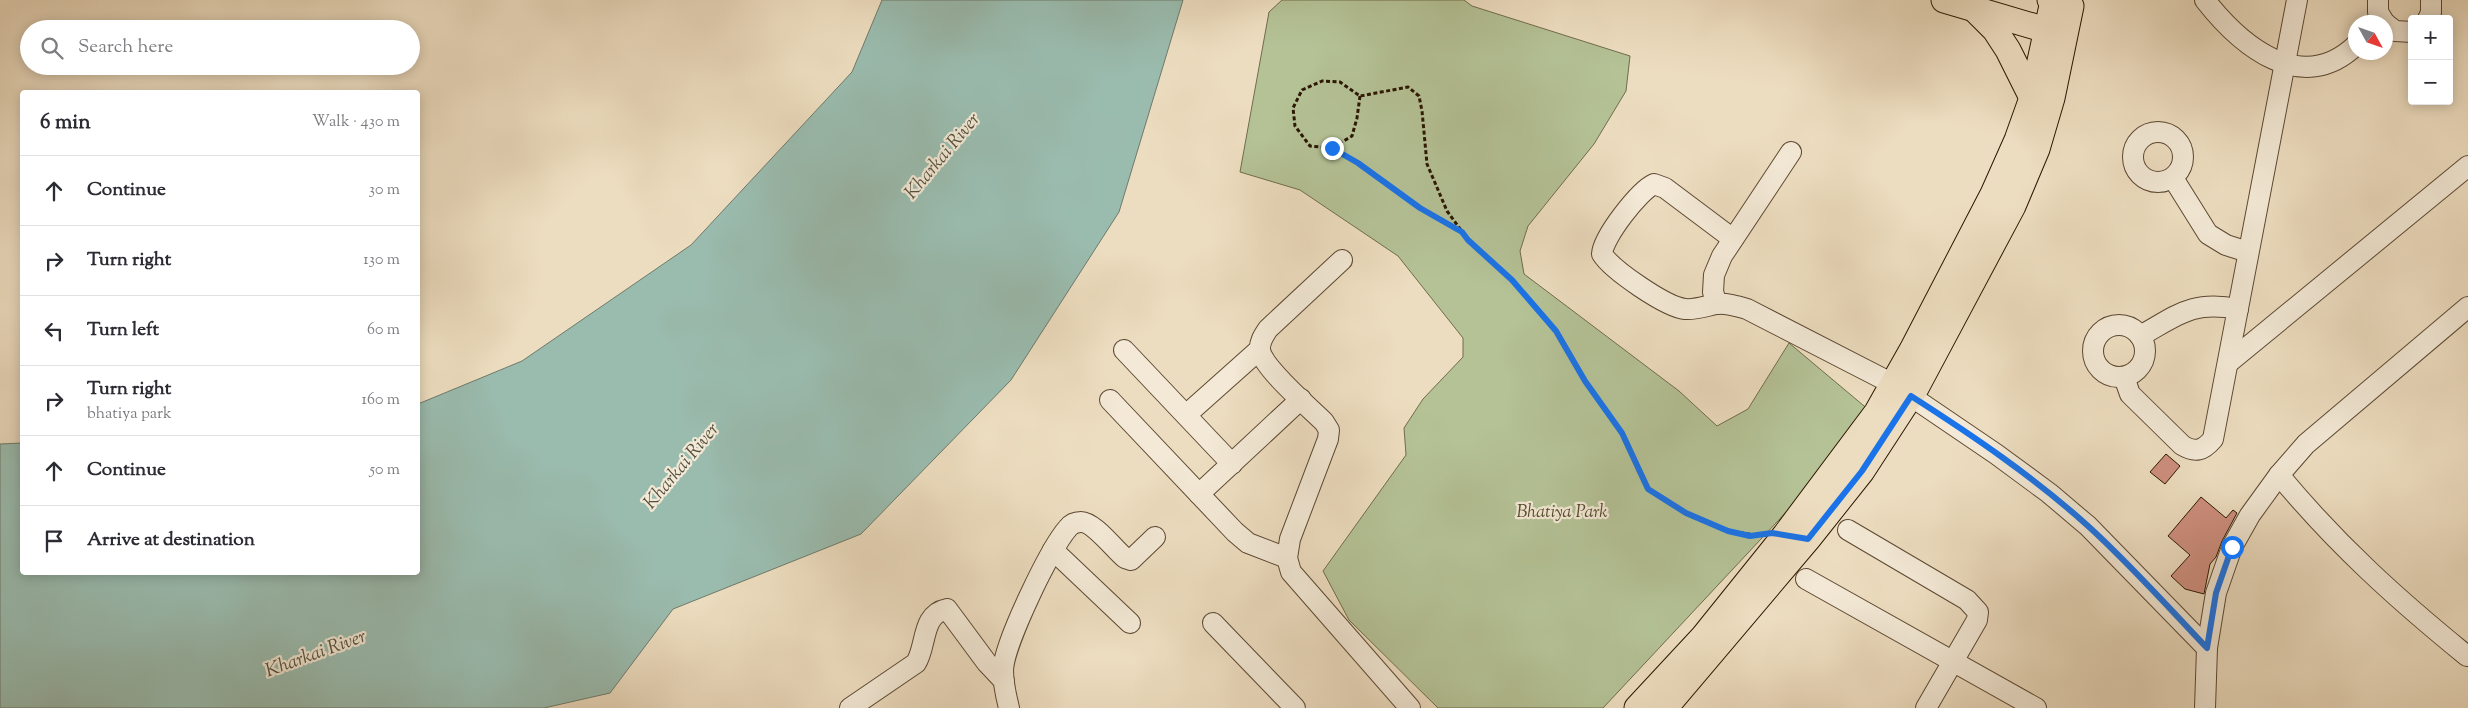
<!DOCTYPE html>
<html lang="en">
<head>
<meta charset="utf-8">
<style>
	:root { --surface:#fff; --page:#f2f2f3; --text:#2b2b33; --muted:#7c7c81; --line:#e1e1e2 }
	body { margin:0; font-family:"Sorts Mill Goudy",serif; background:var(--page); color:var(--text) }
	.controls { position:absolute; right:15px; top:15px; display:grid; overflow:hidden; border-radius:5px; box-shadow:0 2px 12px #0003 }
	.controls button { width:45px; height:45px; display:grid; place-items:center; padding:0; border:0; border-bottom:1px solid var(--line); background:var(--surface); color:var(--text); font:25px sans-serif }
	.compass { position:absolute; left:2348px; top:15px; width:45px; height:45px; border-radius:50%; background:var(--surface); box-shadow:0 2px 12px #0003; rotate:130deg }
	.stop { position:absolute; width:15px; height:15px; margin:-11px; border:4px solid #1a73e8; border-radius:50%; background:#fff }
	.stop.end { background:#1a73e8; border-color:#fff; box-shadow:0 1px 5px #0008 }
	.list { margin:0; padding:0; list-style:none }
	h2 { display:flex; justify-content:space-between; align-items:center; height:65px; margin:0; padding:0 20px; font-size:21px }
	h2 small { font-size:16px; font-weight:400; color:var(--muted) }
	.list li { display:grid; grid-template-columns:32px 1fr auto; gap:15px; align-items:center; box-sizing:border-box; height:70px; padding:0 20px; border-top:1px solid var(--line) }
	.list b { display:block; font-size:19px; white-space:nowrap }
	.list p { margin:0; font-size:16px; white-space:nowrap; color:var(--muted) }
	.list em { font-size:16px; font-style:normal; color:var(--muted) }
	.icon { flex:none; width:28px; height:28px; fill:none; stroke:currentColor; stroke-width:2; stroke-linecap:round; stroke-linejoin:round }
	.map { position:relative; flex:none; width:2468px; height:708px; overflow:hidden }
	.search { position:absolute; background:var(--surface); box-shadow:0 2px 12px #0003; left:20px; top:20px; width:400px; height:55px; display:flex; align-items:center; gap:12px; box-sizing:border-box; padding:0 18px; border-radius:28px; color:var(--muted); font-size:19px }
	.panel { position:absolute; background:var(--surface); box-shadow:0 2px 12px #0003; left:20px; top:90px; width:400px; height:485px; border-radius:5px }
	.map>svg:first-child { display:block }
</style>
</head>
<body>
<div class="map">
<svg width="2468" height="708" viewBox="0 0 2468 708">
	<rect width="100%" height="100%" fill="#edddc0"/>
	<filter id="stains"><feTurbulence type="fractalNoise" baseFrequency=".004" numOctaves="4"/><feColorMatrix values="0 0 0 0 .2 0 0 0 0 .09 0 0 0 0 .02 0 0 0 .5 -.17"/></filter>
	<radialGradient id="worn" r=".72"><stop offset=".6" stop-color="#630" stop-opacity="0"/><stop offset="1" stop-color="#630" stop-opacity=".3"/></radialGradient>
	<polygon fill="#b4c296" stroke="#706c4c" points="1282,0 1464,0 1472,6 1630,56 1626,91 1594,144 1528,226 1520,251 1524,274 1679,391 1717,426 1748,409 1789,343 1876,416 1603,708 1438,708 1349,620 1323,571 1406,455 1404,428 1423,399 1463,357 1463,338 1398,256 1300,190 1240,172 1269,12"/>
	<polygon fill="#9abcaf" stroke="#6e7a6a" points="882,0 1183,0 1119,212 1011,380 861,534 673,609 610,693 544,708 0,708 0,444 22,443 22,572 418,572 418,404 522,361 691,245 852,72"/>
	<g fill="#cf8f7f" stroke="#2b1602">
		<polygon points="2166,454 2180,466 2165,484 2150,472"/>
		<polygon points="2201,497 2226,518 2233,510 2237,513 2222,541 2216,557 2210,564 2204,594 2185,589 2171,576 2190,555 2168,536"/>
	</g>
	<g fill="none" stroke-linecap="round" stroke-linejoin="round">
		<defs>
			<g id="minor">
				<path d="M 2205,0 C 2241,46 2302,97 2356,45"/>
				<polyline points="2378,0 2378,12 2384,22"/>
				<polyline points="2428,19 2431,13 2431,0"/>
				<polyline points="2386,24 2395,31 2412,32"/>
				<circle cx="2158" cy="157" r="25"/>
				<polyline points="2173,178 2208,234 2226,245 2248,252"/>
				<path d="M 1733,239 L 1665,188 L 1654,184 C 1639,191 1603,237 1602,254 C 1612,270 1666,307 1685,309 C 1696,310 1706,306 1716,304 C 1727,303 1737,306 1747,309 L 1893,384 L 1996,454 L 2049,493 L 2088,526 L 2207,648"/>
				<path d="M 1342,260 L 1268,329 C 1264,335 1259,342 1260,350 C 1263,368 1310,408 1324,422 L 1329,430 L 1328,439 L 1290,539 L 1287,558 L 1291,572 L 1410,708"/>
				<polyline points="1717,304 1713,292 1714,275 1722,256 1791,152"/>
				<circle cx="2119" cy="351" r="26"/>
				<path d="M 2140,336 C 2178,315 2192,300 2238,309"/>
				<polyline points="1124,350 1232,464"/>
				<polyline points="2228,363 2468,166"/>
				<path d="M 2124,377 L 2130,394 L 2182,445 C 2195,453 2203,451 2213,439 L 2297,0"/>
				<polyline points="1110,400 1235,532 1248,543 1287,558"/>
				<polyline points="1186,415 1260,349"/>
				<path d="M 2279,475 C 2337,545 2397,599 2467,656"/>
				<polyline points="1199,494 1301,399"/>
				<polyline points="1848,530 1967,600 1978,612 1977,620 1926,708"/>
				<polyline points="1053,550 1130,623"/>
				<polyline points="1806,579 2036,708"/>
				<polyline points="1213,623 1295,708"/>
				<path d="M 850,708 L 916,663 C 927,646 921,614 947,609 L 987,663 L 1004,681"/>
				<path d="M 1009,708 C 1006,696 1003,683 1003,670 C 1004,644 1050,548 1068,528 C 1071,524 1076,522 1081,522 C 1094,522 1115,550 1125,558 L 1131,560 L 1155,537"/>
				<polyline points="2205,708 2207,648 2216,593 2232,547 2250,515 2279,475 2306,444 2468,307"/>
			</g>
			<g id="major">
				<polyline points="1944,0 2063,35"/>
				<polyline points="1974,9 1995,30 2008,50 2032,98"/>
				<polyline points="1637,708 1703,637 1785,535 1877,412 1912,350 1993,194 2017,140 2032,98 2053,1"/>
				<polyline points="1665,708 1808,539 1862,471 1916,388 2013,206 2037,149 2052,98 2071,6 2050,0"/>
			</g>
		</defs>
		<use href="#minor" stroke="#5c4832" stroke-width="22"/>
		<use href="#major" stroke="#2b1602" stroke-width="27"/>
		<g stroke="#2b1602" stroke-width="3" stroke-dasharray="4 2.5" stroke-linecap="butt">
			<polyline points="1360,96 1357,118 1352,136 1332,148 1310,146 1295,126 1293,108 1302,90 1322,81 1340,82 1360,96 1408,87 1419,96 1422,111 1427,164 1447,211 1468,240 1512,280 1557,331 1585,381 1622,433 1649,489 1686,513 1728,531 1756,535"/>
			<polyline points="1332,149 1358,163 1420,208 1460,230"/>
		</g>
		<use href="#minor" stroke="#f3e9d6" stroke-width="20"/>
		<use href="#major" stroke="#edddc0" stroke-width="25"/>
	</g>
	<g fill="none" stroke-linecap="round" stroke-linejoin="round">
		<path stroke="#1a73e8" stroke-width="6" d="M 1332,148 L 1358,163 L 1420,208 L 1462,232 L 1468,240 L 1512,280 L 1556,331 L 1585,381 L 1622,433 L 1648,489 L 1686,513 L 1728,531 L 1750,536 L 1772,533 L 1808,539 L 1862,471 L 1911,396 C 1972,435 2034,477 2088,526 C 2130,564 2168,607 2207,648 L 2216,593 L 2232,547"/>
	</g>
	<g text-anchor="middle" stroke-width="4.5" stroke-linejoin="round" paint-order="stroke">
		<g font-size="18" font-style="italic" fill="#544a2e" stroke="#f3e9d6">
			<text x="1562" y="517">Bhatiya Park</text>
		</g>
		<g font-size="19" font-style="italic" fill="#52503f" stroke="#f3e9d6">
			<text transform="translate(941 155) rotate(-50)" y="7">Kharkai River</text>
			<text transform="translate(680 465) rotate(-50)" y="7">Kharkai River</text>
			<text transform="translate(315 652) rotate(-20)" y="7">Kharkai River</text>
		</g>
	</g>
	<rect width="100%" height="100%" filter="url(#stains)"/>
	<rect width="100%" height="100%" fill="url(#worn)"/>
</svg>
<div class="controls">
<button>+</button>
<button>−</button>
</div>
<svg class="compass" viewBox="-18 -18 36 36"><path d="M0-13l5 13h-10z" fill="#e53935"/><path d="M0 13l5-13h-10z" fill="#7c7c81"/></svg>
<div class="stop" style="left:2232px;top:547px"></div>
<div class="stop end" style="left:1332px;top:148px"></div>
<div class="search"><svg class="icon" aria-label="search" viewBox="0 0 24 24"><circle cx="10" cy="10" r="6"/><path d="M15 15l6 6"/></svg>Search here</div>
<section class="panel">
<h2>6 min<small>Walk · 430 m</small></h2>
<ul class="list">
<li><svg class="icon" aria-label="ahead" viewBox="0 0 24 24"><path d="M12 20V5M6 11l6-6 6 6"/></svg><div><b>Continue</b></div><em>30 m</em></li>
<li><svg class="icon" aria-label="right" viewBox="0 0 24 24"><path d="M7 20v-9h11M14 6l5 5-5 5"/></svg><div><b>Turn right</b></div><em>130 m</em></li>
<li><svg class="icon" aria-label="left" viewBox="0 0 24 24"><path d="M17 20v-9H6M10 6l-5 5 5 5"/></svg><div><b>Turn left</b></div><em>60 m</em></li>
<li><svg class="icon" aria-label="right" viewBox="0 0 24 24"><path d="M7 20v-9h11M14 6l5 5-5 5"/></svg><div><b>Turn right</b><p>bhatiya park</p></div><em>160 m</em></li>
<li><svg class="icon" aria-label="ahead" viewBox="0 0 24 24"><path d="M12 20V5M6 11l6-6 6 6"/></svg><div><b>Continue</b></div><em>50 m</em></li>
<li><svg class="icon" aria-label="arrive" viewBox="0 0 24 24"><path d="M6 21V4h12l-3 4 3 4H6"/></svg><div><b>Arrive at destination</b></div></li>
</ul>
</section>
</div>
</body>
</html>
